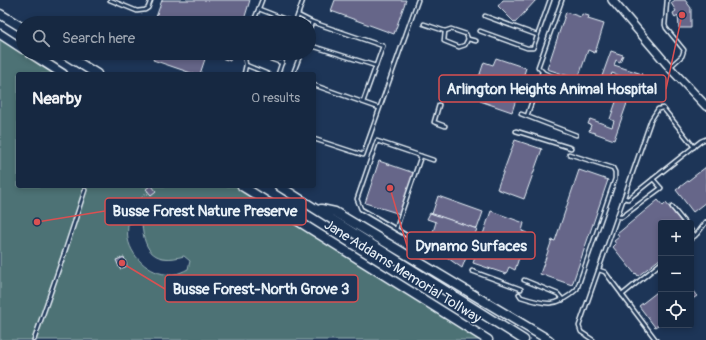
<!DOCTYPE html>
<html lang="en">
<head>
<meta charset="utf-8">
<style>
	:root { --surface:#162841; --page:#23344c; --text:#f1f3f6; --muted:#9ea6b1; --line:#35445a }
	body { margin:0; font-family:Pangolin,sans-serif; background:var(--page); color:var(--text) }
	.controls { position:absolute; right:12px; bottom:12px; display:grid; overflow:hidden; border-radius:4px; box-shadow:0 2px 6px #0003 }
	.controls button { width:36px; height:36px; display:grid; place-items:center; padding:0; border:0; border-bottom:1px solid var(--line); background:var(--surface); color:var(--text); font:20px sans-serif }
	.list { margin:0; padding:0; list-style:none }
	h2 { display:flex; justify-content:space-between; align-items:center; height:52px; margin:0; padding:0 16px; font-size:17px }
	h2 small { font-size:13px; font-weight:400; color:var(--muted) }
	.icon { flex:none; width:22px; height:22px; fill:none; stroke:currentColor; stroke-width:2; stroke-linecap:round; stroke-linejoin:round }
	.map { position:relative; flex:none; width:706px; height:340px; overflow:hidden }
	.search { position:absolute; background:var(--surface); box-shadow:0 2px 6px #0003; left:16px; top:16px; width:300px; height:44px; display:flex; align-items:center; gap:10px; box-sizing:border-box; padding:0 14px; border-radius:22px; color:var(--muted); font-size:15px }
	.panel { position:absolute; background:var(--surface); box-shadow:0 2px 6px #0003; left:16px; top:72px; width:300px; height:116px; border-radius:4px }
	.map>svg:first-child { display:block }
</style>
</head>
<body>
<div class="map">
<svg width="706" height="340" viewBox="0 0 706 340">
	<rect width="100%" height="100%" fill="#1d3557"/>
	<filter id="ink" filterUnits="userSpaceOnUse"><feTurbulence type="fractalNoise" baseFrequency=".025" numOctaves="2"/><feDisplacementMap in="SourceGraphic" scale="8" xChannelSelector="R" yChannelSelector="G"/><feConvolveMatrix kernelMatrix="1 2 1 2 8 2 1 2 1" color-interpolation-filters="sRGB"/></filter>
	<g filter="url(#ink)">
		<path fill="#4d7275" stroke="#9ab2b6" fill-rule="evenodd" d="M 0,34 L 23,49 L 23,53 L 30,53 L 63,74 L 18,74 L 18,186 L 240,186 L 486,340 L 0,340 ZM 137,222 L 142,224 C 144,253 156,264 184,256 L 190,261 L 188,269 C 184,271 178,274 174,274 C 153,277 132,259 128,239 C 127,235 128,229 128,224 Z"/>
		<g fill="#666689" stroke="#e8f1f8">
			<polygon points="162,0 250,0 243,23 154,23"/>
			<polygon points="335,0 406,0 394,34 331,11"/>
			<polygon points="503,0 536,0 515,23 498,6"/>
			<polygon points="675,0 685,0 691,8 691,28 679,28 678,16 675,18 673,13 676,11 671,3"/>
			<polygon points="566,12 581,17 582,14 589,16 588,19 604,24 595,53 588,50 578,79 547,69"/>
			<polygon points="611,51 623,55 620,62 616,60 614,65 642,74 640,79 635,78 634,81 612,73 608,84 631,92 614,140 589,131 591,125 588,124 590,119 612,127 614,121 610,119 617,99 610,96 612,91 608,89 605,96 596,93"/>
			<polygon points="156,53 232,53 230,61 207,53 200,74 194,74 153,60"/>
			<polygon points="496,58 526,68 512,112 480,101 486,83 478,80 484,62 493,65"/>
			<polygon points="515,140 542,149 524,199 497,189"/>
			<polygon points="379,161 414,173 400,214 365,203"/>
			<polygon points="706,167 706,202 693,212 676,190"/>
			<polygon points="579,170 608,180 572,285 540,274 552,240 555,241"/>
			<polygon points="150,186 152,186 156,191 151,195 146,189"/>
			<polygon points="438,196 483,212 477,229 432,214"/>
			<polygon points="658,200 663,206 666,203 682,223 661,223 661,258 638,276 636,273 635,274 613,247 616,244 614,241 619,237 617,234"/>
			<polygon points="491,211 524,223 522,231 527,233 515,270 509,267 506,274 473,263"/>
			<polygon points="430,213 477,229 462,268 429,245 436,222 427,219"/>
			<polygon points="124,257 127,266 120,269 116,260"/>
			<polygon points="661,289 661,323 655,327 639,306"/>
			<polygon points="691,289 697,296 691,300"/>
		</g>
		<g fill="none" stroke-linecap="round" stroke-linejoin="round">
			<defs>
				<g id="lane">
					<polyline points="110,0 137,11 145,10 148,8 151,0"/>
					<polyline points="562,0 538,67 544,73 591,91"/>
					<polyline points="667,0 665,25 666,28 684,50 682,56 671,66"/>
					<polyline points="259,9 295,23 303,0"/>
					<polyline points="298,15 312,22 383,46 363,102"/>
					<polyline points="485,16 537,35"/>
					<polyline points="253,23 262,0"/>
					<polyline points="424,24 445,31 451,29 466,34 468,39 476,41"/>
					<polyline points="309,31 312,22"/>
					<polyline points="445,31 444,41 459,47 465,45 468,39"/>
					<polyline points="480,31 527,48 533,48 550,0"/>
					<polyline points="309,45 376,66"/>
					<polyline points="244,53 246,65"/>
					<polyline points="254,53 282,63"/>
					<polyline points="244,74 246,65 268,74"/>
					<polyline points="278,74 285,53"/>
					<polyline points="293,74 301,53"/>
					<polyline points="314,85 379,108"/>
					<polyline points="439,105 434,122 445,126"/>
					<polyline points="521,114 576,135"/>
					<polyline points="527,116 542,72"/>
					<polyline points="516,131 571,148"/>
					<polyline points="314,139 363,155 418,0"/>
					<polyline points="624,198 628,199 653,179"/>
					<polyline points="672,207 685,223"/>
					<polyline points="617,217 622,217 661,188 653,179 701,141 706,139"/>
					<polyline points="396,229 421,156"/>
					<polyline points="691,230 695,236"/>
					<polyline points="406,235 361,209 357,199 377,141 433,160"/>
					<polyline points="691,239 697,234 706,222"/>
					<polyline points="599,270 605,272 656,340"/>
					<polyline points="472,271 521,289"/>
					<polyline points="524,280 558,294 563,300"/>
					<path d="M 519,294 L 521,297 C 546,305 557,308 577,289 L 615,179 L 615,172 L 613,168 L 569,154"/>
					<polyline points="622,295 661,263"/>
					<polyline points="34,340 64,254 85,190"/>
					<polyline points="593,340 581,332 579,326 651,120 658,109 663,108 694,147"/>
				</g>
				<polyline id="primary" points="612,0 671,69 706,106"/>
				<g id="highway">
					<polyline points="0,14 23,28"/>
					<polyline points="0,34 23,49"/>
					<polyline points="30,53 63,74"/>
					<polyline points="63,53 97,74"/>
					<polyline points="242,186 488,340"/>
					<polyline points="279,186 524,340"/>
					<polyline points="321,209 335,212 549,340"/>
				</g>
			</defs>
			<use href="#lane" stroke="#e8f1f8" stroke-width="5.5"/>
			<use href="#primary" stroke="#e8f1f8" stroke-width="10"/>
			<use href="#highway" stroke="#e8f1f8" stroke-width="11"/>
			<g stroke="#e8f1f8" stroke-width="1" stroke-dasharray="1 3" stroke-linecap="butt">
				<polyline points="148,191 145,193 145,195 150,193"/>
				<polyline points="135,202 145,195"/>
			</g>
			<use href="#lane" stroke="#1d3557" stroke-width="2.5"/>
			<use href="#primary" stroke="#1d3557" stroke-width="7"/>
			<use href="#highway" stroke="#1d3557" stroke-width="8"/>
		</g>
	</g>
	<g text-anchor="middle" stroke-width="3" stroke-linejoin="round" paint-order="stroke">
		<g font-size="14" fill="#e8f1f8" stroke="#1d3557">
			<text transform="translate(403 271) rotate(32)" y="5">Jane Addams Memorial Tollway</text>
		</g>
	</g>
	<path fill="none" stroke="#da5052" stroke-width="1.5" d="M682 15L666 89M37 222L105 211M390 188L407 246M122 263L165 289"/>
	<g fill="#da5052" stroke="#1d3557" stroke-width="1.5">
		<circle cx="682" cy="15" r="4"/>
		<circle cx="37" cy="222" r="4"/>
		<circle cx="390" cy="188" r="4"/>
		<circle cx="122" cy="263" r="4"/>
	</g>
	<g fill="#1d3557" stroke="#da5052" stroke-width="1.5">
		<rect x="439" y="75" width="227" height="27" rx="4"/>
		<rect x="105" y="198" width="201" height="27" rx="4"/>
		<rect x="407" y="232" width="128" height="27" rx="4"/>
		<rect x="165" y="275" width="193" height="27" rx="4"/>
	</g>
	<g font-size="15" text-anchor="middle" font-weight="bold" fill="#e8f1f8">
		<text x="552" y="94">Arlington Heights Animal Hospital</text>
		<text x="205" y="216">Busse Forest Nature Preserve</text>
		<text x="471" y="251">Dynamo Surfaces</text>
		<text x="261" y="294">Busse Forest-North Grove 3</text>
	</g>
</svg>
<div class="controls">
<button>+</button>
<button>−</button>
<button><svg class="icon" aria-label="locate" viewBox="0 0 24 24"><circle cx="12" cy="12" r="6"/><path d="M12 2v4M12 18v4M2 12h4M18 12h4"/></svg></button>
</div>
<div class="search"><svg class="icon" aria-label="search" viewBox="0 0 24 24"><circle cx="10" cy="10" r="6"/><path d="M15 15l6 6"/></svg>Search here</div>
<section class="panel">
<h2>Nearby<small>0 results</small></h2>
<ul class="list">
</ul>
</section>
</div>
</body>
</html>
